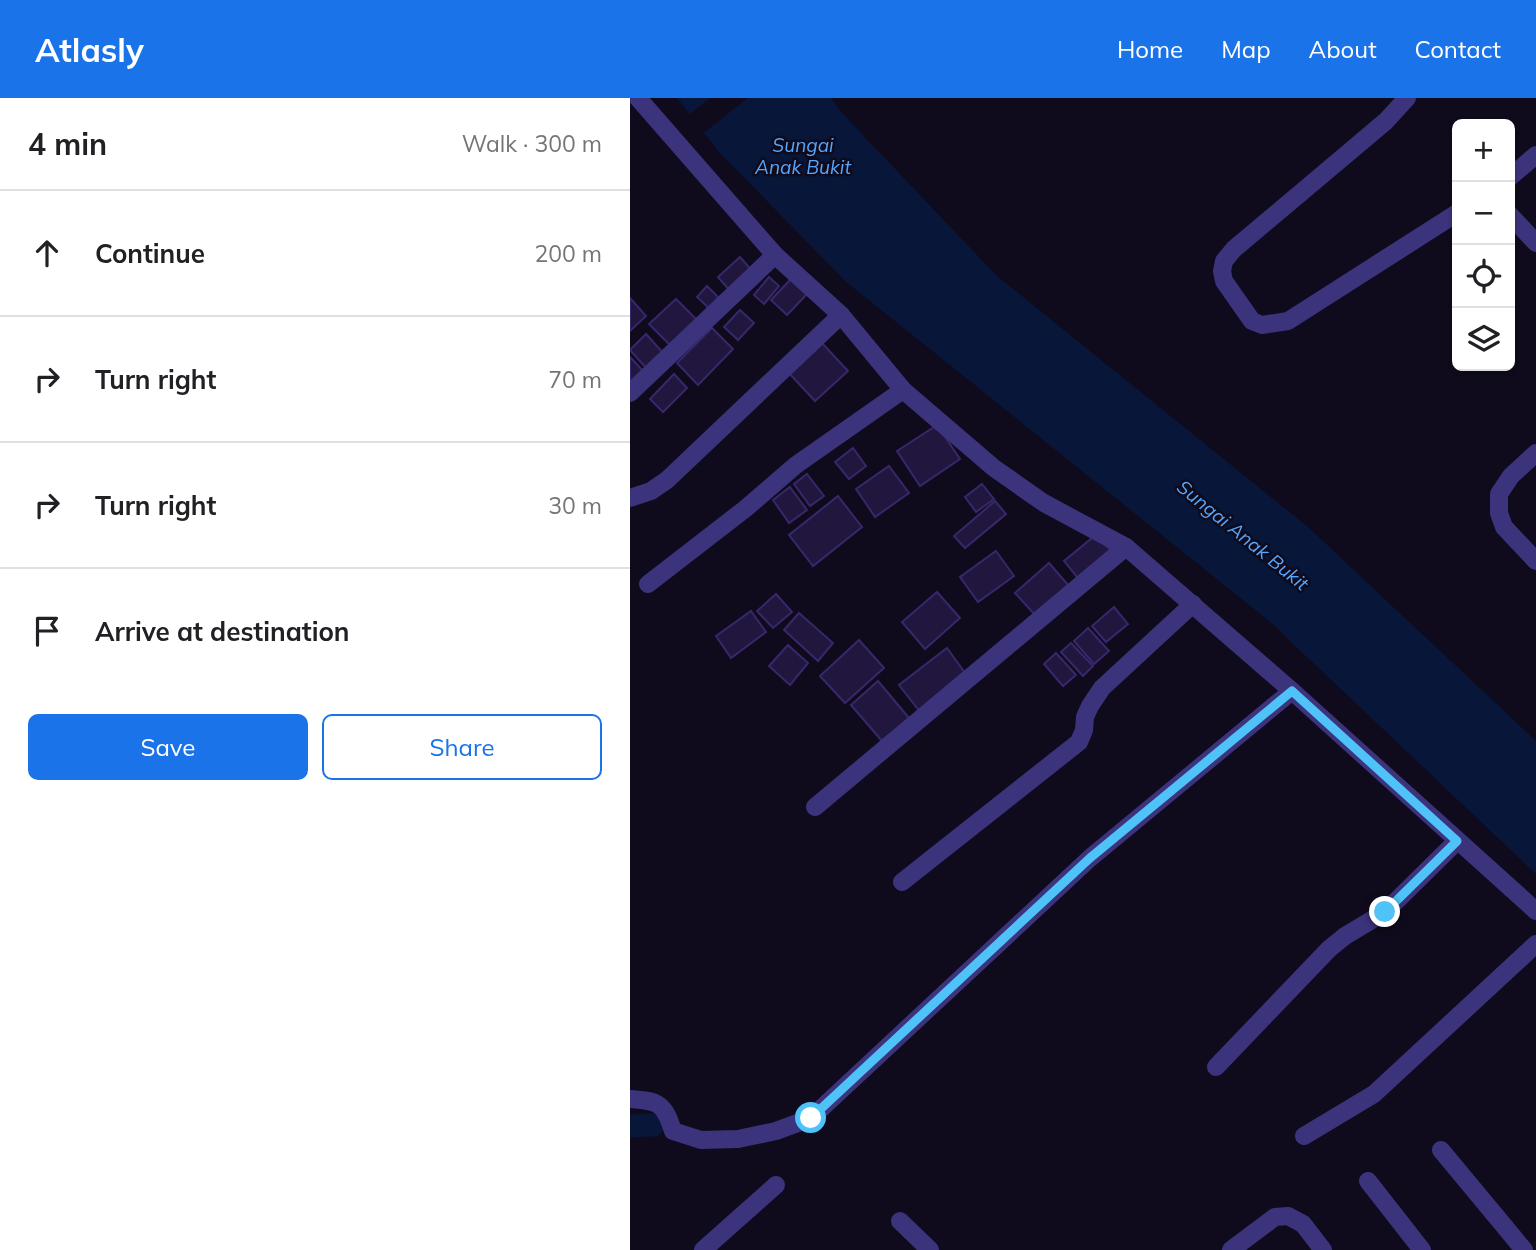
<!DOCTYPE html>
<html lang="en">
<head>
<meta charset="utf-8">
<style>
	:root { --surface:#fff; --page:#f6f6f6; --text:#202124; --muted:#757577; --line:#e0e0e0; --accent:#1a73e8 }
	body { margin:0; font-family:Mulish,sans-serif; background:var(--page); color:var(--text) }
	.controls { position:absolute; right:21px; top:21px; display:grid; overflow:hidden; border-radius:10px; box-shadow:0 2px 5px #0004 }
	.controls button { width:63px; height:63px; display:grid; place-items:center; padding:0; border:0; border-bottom:2px solid var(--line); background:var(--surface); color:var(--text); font:35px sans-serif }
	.stop { position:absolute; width:21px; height:21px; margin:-16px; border:5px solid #4fc3f7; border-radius:50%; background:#fff }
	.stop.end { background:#4fc3f7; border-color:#fff; box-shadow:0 2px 7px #0008 }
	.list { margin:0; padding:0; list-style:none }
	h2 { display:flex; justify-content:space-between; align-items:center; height:91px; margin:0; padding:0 28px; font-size:30px }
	h2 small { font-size:23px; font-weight:400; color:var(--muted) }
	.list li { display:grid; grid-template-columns:46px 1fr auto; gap:21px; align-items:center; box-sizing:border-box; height:126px; padding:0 28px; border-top:2px solid var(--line) }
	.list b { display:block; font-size:26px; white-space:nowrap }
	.list em { font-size:23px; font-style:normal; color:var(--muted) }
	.actions { display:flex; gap:14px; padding:21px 28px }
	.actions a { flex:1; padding:16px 0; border:2px solid var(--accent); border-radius:10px; text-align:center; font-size:24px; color:var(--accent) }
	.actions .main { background:var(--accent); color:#fff }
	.icon { flex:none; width:38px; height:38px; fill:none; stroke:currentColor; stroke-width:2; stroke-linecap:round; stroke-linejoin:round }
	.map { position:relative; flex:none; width:906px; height:1152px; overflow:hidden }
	header { display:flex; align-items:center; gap:42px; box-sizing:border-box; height:98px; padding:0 35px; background:var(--accent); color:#fff }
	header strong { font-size:33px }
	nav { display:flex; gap:38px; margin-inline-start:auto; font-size:24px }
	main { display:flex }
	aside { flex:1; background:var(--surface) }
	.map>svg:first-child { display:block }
</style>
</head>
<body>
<header>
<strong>Atlasly</strong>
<nav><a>Home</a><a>Map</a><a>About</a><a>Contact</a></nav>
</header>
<main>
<aside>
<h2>4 min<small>Walk · 300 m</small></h2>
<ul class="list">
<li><svg class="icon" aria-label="ahead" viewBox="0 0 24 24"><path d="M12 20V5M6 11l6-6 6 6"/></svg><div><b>Continue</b></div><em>200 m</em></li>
<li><svg class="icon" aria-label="right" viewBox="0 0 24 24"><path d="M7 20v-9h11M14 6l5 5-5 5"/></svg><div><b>Turn right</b></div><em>70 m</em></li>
<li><svg class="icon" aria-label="right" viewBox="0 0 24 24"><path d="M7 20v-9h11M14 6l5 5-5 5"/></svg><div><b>Turn right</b></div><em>30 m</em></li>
<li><svg class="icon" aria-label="arrive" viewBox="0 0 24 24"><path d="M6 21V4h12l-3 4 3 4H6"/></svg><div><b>Arrive at destination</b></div></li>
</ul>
<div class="actions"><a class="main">Save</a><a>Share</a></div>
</aside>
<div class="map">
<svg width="906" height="1152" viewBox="0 0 906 1152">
	<rect width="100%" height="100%" fill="#0f0b1c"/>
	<polygon fill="#071639" points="47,0 201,0 213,16 366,177 678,429 906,643 906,776 639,523 216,184 88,53"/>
	<polygon fill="#0f0b1c" points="80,0 118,0 71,37 57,18"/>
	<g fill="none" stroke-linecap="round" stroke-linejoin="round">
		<polyline stroke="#071639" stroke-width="23" points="0,1028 23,1027"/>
	</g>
	<g fill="#20163e" stroke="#38276b" stroke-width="2">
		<polygon points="110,159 124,175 102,195 88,179"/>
		<polygon points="139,179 149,188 134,206 124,197"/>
		<polygon points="161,181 177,196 157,217 141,202"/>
		<polygon points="77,188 93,204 83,214 67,199"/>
		<polygon points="0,200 16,218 0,233"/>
		<polygon points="46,201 68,223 42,249 19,226"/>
		<polygon points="110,212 124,225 108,242 94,229"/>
		<polygon points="82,230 103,251 68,287 47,265"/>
		<polygon points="16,236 35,257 18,272 0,252"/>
		<polygon points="191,244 218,273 185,303 158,274"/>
		<polygon points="0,259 15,275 0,289"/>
		<polygon points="44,276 57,290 33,314 20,301"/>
		<polygon points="307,327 330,361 290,388 267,353"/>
		<polygon points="223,350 236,368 219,381 205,364"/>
		<polygon points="259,368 279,395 245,419 226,391"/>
		<polygon points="177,376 194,398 180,408 164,386"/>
		<polygon points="352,386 364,401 346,414 335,399"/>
		<polygon points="160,389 177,412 159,425 143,402"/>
		<polygon points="208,398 232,429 183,468 159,437"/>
		<polygon points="365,403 376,416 335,450 324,438"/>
		<polygon points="467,436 484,457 451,484 434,463"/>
		<polygon points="366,453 384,478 348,504 330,479"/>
		<polygon points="419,465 439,488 406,518 385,495"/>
		<polygon points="307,494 330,520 295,551 272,524"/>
		<polygon points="146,496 162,514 143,530 127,513"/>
		<polygon points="484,509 498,526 476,544 462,528"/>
		<polygon points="121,513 136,534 101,560 86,538"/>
		<polygon points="169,515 203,545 188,563 154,532"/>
		<polygon points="458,530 479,553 464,566 444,543"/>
		<polygon points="229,542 254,570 215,605 190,578"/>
		<polygon points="441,545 463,568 453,578 431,554"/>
		<polygon points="158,547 178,565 160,587 139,568"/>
		<polygon points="317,550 338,579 291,615 269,587"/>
		<polygon points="426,555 446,577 433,588 414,566"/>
		<polygon points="248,583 279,620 252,643 221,607"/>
	</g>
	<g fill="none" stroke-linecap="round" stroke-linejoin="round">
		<g stroke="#3b347d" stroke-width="18">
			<polyline points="8,0 145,157 211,217 273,292 364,370 414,405 496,449 662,593 906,813"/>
			<polyline points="777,0 756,23 604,151 594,163 592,173 594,183 622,223 632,227 658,223 827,115"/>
			<polyline points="880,79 906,57"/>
			<polyline points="880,117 906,145"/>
			<polyline points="0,295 145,157"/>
			<polyline points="906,355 881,378 869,396 869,415 874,429 906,463"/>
			<polyline points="0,400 21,393 37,382 211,217"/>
			<polyline points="18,486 115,411 166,367 273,292"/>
			<polyline points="185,709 496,449"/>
			<polyline points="272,784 449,644 454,632 455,619 460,608 472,590 563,506"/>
			<polyline points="586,969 699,851 715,838 755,814 827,743"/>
			<path d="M 0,1001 C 29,1003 34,1005 43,1033 L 71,1042 L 108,1041 L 146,1033 L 181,1020 L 460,760 L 662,593"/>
			<polyline points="674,1038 744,996 906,846"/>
			<polyline points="811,1052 894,1152"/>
			<polyline points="738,1083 792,1152"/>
			<polyline points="270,1123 300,1152"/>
			<polyline points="73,1152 146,1087"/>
			<polyline points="601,1152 645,1119 658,1118 673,1126 693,1152"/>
		</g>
	</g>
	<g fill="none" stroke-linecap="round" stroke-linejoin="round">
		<polyline stroke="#4fc3f7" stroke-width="9" points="181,1020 460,760 662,593 827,743 755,814"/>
	</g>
	<g text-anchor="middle" stroke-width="5" stroke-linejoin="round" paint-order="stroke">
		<g font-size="19" font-style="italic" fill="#54a6ff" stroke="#0f0b1c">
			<text x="173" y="54">Sungai<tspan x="173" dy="22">Anak Bukit</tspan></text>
			<text transform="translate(613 437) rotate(39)" y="7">Sungai Anak Bukit</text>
		</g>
	</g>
</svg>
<div class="controls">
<button>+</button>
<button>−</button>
<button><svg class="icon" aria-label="locate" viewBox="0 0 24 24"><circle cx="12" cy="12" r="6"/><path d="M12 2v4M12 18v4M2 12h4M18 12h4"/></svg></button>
<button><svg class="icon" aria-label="layers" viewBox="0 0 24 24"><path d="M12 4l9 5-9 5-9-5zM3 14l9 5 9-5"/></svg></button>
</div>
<div class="stop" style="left:181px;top:1020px"></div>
<div class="stop end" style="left:755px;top:814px"></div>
</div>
</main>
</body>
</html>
